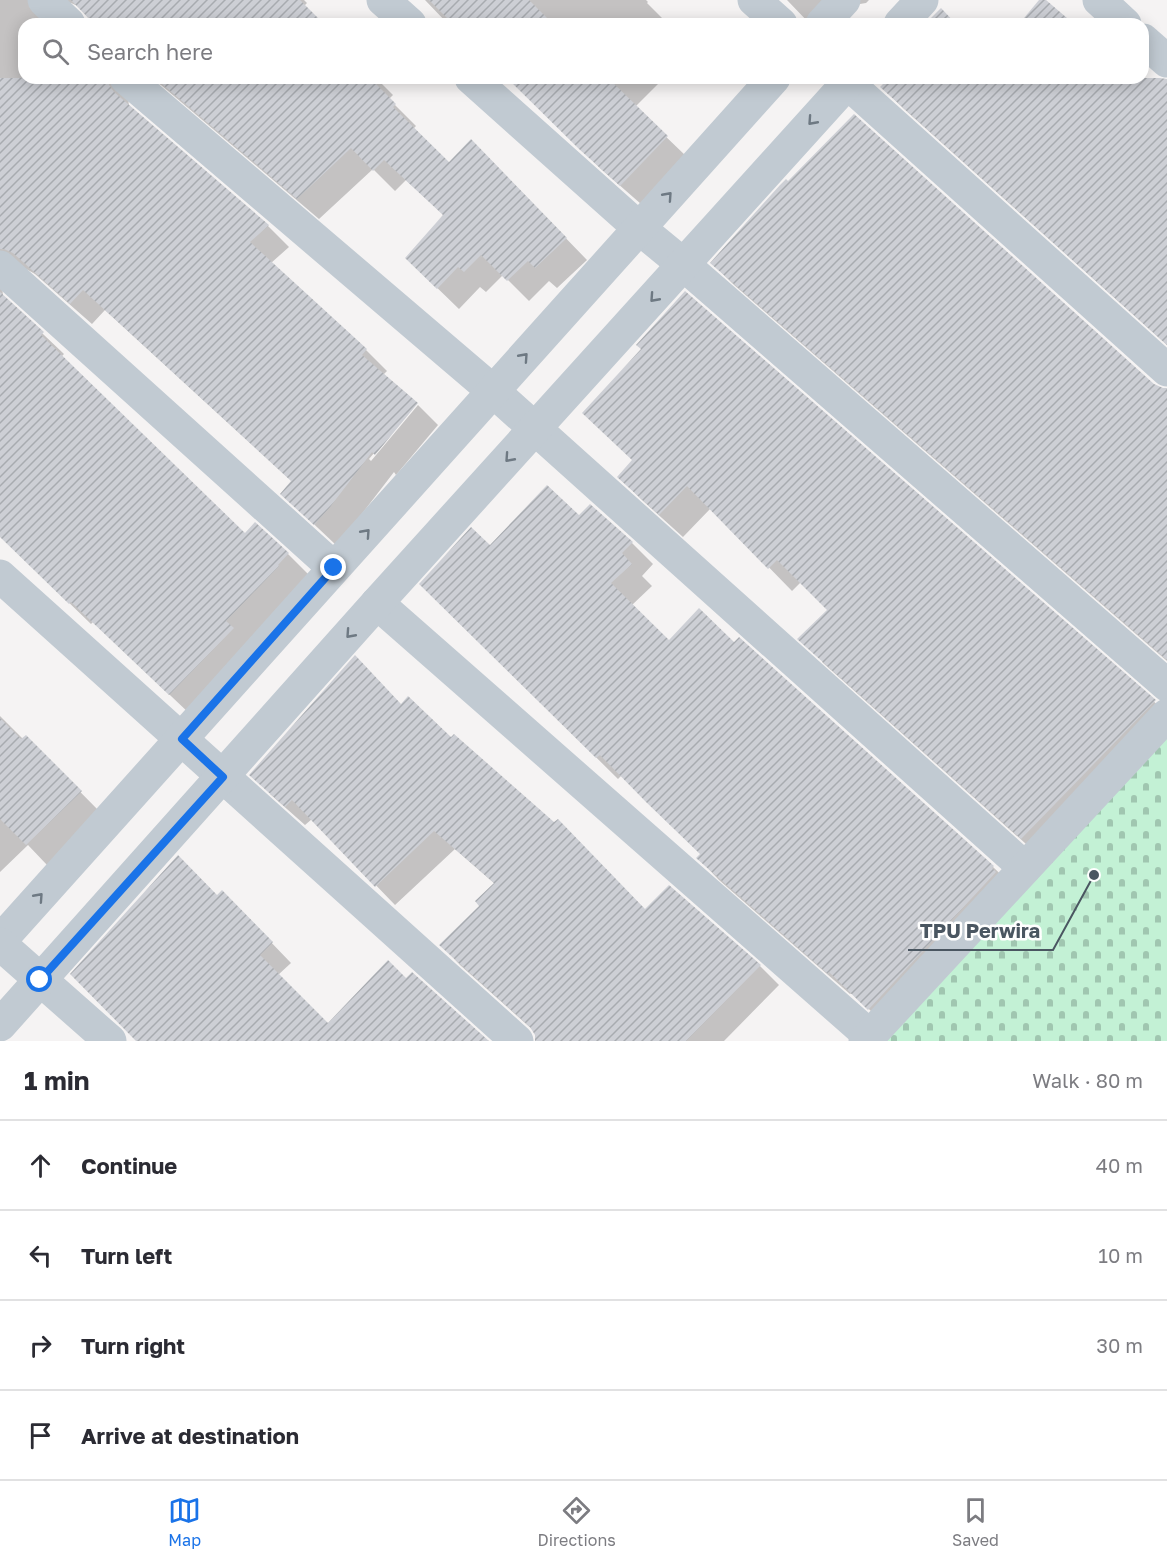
<!DOCTYPE html>
<html lang="en">
<head>
<meta charset="utf-8">
<style>
	:root { --surface:#fff; --page:#f2f2f3; --text:#2b2b33; --muted:#7c7c81; --line:#e1e1e2; --accent:#1a73e8 }
	body { margin:0; font-family:"Golos Text",sans-serif; background:var(--page); color:var(--text) }
	.stop { position:absolute; width:18px; height:18px; margin:-14px; border:4px solid #1a73e8; border-radius:50%; background:#fff }
	.stop.end { background:#1a73e8; border-color:#fff; box-shadow:0 2px 6px #0008 }
	.list { margin:0; padding:0; list-style:none }
	h2 { display:flex; justify-content:space-between; align-items:center; height:78px; margin:0; padding:0 24px; font-size:26px }
	h2 small { font-size:20px; font-weight:400; color:var(--muted) }
	.list li { display:grid; grid-template-columns:39px 1fr auto; gap:18px; align-items:center; box-sizing:border-box; height:90px; padding:0 24px; border-top:2px solid var(--line) }
	.list b { display:block; font-size:22px; white-space:nowrap }
	.list em { font-size:20px; font-style:normal; color:var(--muted) }
	.icon { flex:none; width:33px; height:33px; fill:none; stroke:currentColor; stroke-width:2; stroke-linecap:round; stroke-linejoin:round }
	.map { position:relative; flex:none; width:1167px; height:1041px; overflow:hidden }
	.search { position:absolute; background:var(--surface); box-shadow:0 3px 15px #0003; left:18px; right:18px; top:18px; height:66px; display:flex; align-items:center; gap:15px; box-sizing:border-box; padding:0 21px; border-radius:18px; color:var(--muted); font-size:22px }
	.sheet { height:438px; background:var(--surface) }
	nav { display:flex; justify-content:space-around; align-items:center; box-sizing:border-box; height:84px; border-top:2px solid var(--line); background:var(--surface); font-size:16px; color:var(--muted) }
	nav a { display:grid; justify-items:center; gap:3px }
	nav .on { color:var(--accent) }
	.map>svg:first-child { display:block }
</style>
</head>
<body>
<div class="map">
<svg width="1167" height="1041" viewBox="0 0 1167 1041">
	<defs>
		<pattern id="cemetery-stones" width="16" height="16" patternUnits="userSpaceOnUse" patternTransform="scale(1.5)"><rect width="16" height="16" fill="#c3f1d5"/><path d="M2 7V4a2 2 0 0 1 4 0v3zM10 15v-3a2 2 0 0 1 4 0v3z" fill="#a0c6b0"/></pattern>
		<pattern id="building-hatch" width="6" height="6" patternUnits="userSpaceOnUse" patternTransform="scale(1.5)"><rect width="6" height="6" fill="#cdcfd5"/><path d="M-1 1l2-2M0 6l6-6M5 7l2-2" fill="none" stroke="#a8abb0"/></pattern>
	</defs>
	<rect width="100%" height="100%" fill="#f5f3f3"/>
	<polygon fill="url(#cemetery-stones)" points="1167,708 1167,1041 876,1041"/>
	<g fill="#0003">
		<polygon points="0,0 304,0 307,3 304,6 322,24 89,24 89,19 80,7 71,3 60,3 46,24 24,24 24,78 376,78 393,95 389,99 416,126 413,129 449,164 492,162 587,260 557,288 549,281 529,301 503,275 486,292 480,287 459,309 428,279 445,216 406,180 395,191 373,169 319,219 161,85 151,80 128,97 129,107 268,226 289,247 271,263 366,350 387,371 383,375 416,403 369,459 371,461 418,405 438,425 396,475 394,472 351,528 336,545 282,494 293,482 105,310 92,324 35,274 26,269 2,285 3,296 64,354 61,357 245,535 288,554 309,575 191,715 93,622 91,624 0,536"/>
		<polygon points="425,0 646,0 648,2 647,3 668,24 448,24"/>
		<polygon points="787,0 869,0 866,3 860,4 852,9 810,24"/>
		<polygon points="509,78 664,78 635,107 687,157 641,204 601,169"/>
		<polygon points="882,78 1137,78 1167,81 1167,345 903,108 882,87 886,83"/>
		<polygon points="712,263 1167,390 1167,661 733,284"/>
		<polygon points="634,461 1148,696 1167,714 1045,861 822,662 829,610 801,582 792,591 711,508 683,537 642,500 619,477"/>
		<polygon points="579,517 632,543 653,564 642,576 652,586 632,605 669,642 734,644 993,867 1015,888 891,1030 852,993 850,994 719,880 698,858 702,854 622,775 618,779 421,584 490,547"/>
		<polygon points="401,705 451,739 645,911 760,966 779,985 724,1041 537,1041 534,1031 460,965 441,945 481,906 495,884 455,849 395,905 312,819 305,825 270,794"/>
		<polygon points="0,716 23,739 26,737 101,813 47,865 28,845 0,872"/>
		<polygon points="217,897 242,912 291,963 278,975 328,1025 406,980 487,1041 138,1041"/>
	</g>
	<g fill="url(#building-hatch)">
		<polygon points="71,0 300,0 324,24 94,24"/>
		<polygon points="429,0 529,0 553,24 453,24"/>
		<polygon points="1039,0 1046,0 1074,24 1019,24"/>
		<polygon points="941,8 956,24 925,24"/>
		<polygon points="0,78 108,78 109,85 114,92 269,225 250,242 367,349 362,355 418,403 375,455 372,452 330,507 314,525 280,494 291,481 83,290 70,304 13,253 4,249 0,249"/>
		<polygon points="155,78 370,78 396,104 393,107 449,162 471,139 567,238 535,268 528,261 507,281 481,255 464,272 458,267 437,289 405,258 443,215 384,160 373,171 351,148 297,199"/>
		<polygon points="507,78 608,78 668,136 620,186 579,149"/>
		<polygon points="880,78 1160,78 1167,79 1167,345 880,87 884,83"/>
		<polygon points="854,114 1154,384 1163,388 1167,388 1167,660 710,263 780,185 786,179 788,181"/>
		<polygon points="685,291 1156,700 1021,839 797,639 827,610 777,560 768,569 687,486 659,515 617,477 632,460 582,413 641,349 636,345"/>
		<polygon points="0,292 44,332 41,335 245,533 255,522 289,553 278,565 279,566 226,621 234,628 169,695 71,602 69,604 0,537"/>
		<polygon points="547,485 579,515 590,504 633,542 622,553 632,564 611,583 669,640 699,608 734,642 739,637 994,866 992,868 996,872 868,1010 829,972 828,974 696,858 700,854 646,802 600,755 596,758 419,584 471,527 490,545"/>
		<polygon points="355,655 401,704 408,696 451,737 454,734 554,822 558,819 645,909 669,885 761,965 686,1041 535,1041 535,1035 530,1027 439,945 479,906 475,901 494,883 434,831 375,887 292,800 285,807 249,775"/>
		<polygon points="0,718 21,739 26,735 82,791 26,845 0,819"/>
		<polygon points="178,855 217,895 222,890 273,942 260,955 328,1023 388,960 406,978 412,972 489,1041 136,1041 70,974"/>
	</g>
	<g fill="none" stroke-linecap="round" stroke-linejoin="round">
		<g stroke="#c1cad2" stroke-width="33">
			<polyline points="44,0 69,24"/>
			<polyline points="383,0 410,24"/>
			<polyline points="754,0 781,24"/>
			<polyline points="1099,0 1125,24"/>
			<polyline points="822,24 844,0"/>
			<polyline points="900,24 922,0"/>
			<polyline points="1143,40 1167,61"/>
			<polyline points="126,78 493,391 1025,868"/>
			<polyline points="471,78 639,228 684,265 1167,685"/>
			<polyline points="842,78 1167,370"/>
			<polyline points="0,267 334,568"/>
			<polyline points="0,576 517,1041"/>
			<polyline points="377,603 870,1036"/>
			<polyline points="0,941 774,78"/>
			<polyline points="0,944 110,1041"/>
			<polyline points="0,1025 377,603 852,78"/>
			<polyline points="865,1041 1167,715"/>
		</g>
	</g>
	<defs><path id="oneway-chevron" d="M-2-3.5L2.5 0L-2 3.5" fill="none" stroke-width="1.6" stroke-linecap="round" stroke-linejoin="round" transform="scale(1.5)"/></defs>
	<g stroke="#6e7983">
		<use href="#oneway-chevron" transform="translate(812 121) rotate(132)"/>
		<use href="#oneway-chevron" transform="translate(668 196) rotate(-48)"/>
		<use href="#oneway-chevron" transform="translate(654 298) rotate(132)"/>
		<use href="#oneway-chevron" transform="translate(524 357) rotate(-48)"/>
		<use href="#oneway-chevron" transform="translate(509 458) rotate(132)"/>
		<use href="#oneway-chevron" transform="translate(366 533) rotate(-48)"/>
		<use href="#oneway-chevron" transform="translate(350 634) rotate(132)"/>
		<use href="#oneway-chevron" transform="translate(39 897) rotate(-48)"/>
	</g>
	<g fill="none" stroke-linecap="round" stroke-linejoin="round">
		<polyline stroke="#1a73e8" stroke-width="8" points="40,980 223,777 182,739 334,568"/>
	</g>
	<path fill="none" stroke="#4a5661" stroke-width="2" d="M1094 875L1053 950H908"/>
	<circle fill="#4a5661" stroke="#fff" stroke-width="2" cx="1094" cy="875" r="6"/>
	<g font-size="20" text-anchor="middle" font-weight="bold" fill="#4a5661" stroke="#fff" stroke-width="5" stroke-linejoin="round" paint-order="stroke">
		<text x="980" y="938">TPU Perwira</text>
	</g>
</svg>
<div class="stop" style="left:40px;top:980px"></div>
<div class="stop end" style="left:334px;top:568px"></div>
<div class="search"><svg class="icon" aria-label="search" viewBox="0 0 24 24"><circle cx="10" cy="10" r="6"/><path d="M15 15l6 6"/></svg>Search here</div>
</div>
<section class="sheet">
<h2>1 min<small>Walk · 80 m</small></h2>
<ul class="list">
<li><svg class="icon" aria-label="ahead" viewBox="0 0 24 24"><path d="M12 20V5M6 11l6-6 6 6"/></svg><div><b>Continue</b></div><em>40 m</em></li>
<li><svg class="icon" aria-label="left" viewBox="0 0 24 24"><path d="M17 20v-9H6M10 6l-5 5 5 5"/></svg><div><b>Turn left</b></div><em>10 m</em></li>
<li><svg class="icon" aria-label="right" viewBox="0 0 24 24"><path d="M7 20v-9h11M14 6l5 5-5 5"/></svg><div><b>Turn right</b></div><em>30 m</em></li>
<li><svg class="icon" aria-label="arrive" viewBox="0 0 24 24"><path d="M6 21V4h12l-3 4 3 4H6"/></svg><div><b>Arrive at destination</b></div></li>
</ul>
</section>
<nav>
<a class="on"><svg class="icon" aria-label="map" viewBox="0 0 24 24"><path d="M3 6l6-2 6 2 6-2v14l-6 2-6-2-6 2zM9 4v14M15 6v14"/></svg>Map</a>
<a><svg class="icon" aria-label="directions" viewBox="0 0 24 24"><path d="M12 3l9 9-9 9-9-9zM9 14v-3h6M13 9l2 2-2 2"/></svg>Directions</a>
<a><svg class="icon" aria-label="saved" viewBox="0 0 24 24"><path d="M7 4h10v16l-5-4-5 4z"/></svg>Saved</a>
</nav>
</body>
</html>
